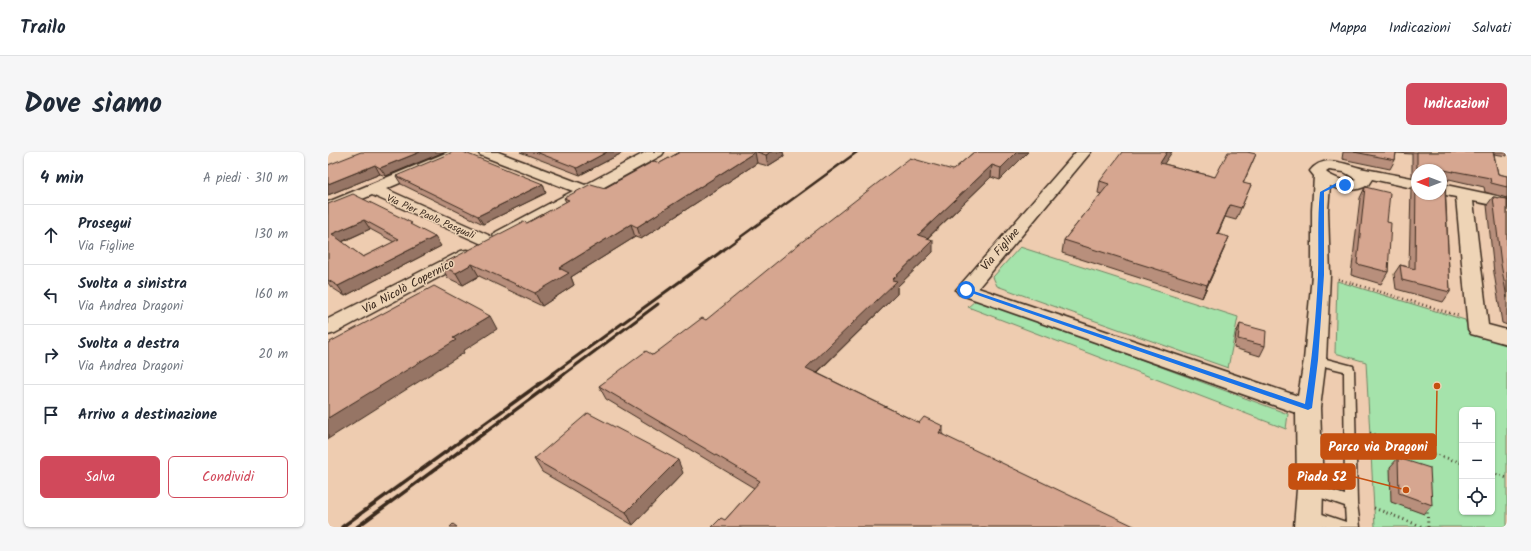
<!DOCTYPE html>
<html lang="it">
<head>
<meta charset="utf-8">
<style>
	:root { --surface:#fff; --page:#f6f6f7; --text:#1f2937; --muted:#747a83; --line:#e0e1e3; --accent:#d1495b }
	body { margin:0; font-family:Kalam,sans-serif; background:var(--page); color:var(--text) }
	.controls { position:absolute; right:12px; bottom:12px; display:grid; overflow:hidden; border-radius:6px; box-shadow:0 1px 3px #0004 }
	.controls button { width:36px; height:36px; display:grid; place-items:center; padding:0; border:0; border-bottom:1px solid var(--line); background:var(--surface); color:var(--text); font:20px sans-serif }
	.compass { position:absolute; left:1083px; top:12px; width:36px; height:36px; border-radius:50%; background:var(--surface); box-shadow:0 1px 3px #0004; rotate:270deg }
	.stop { position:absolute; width:12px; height:12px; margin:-9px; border:3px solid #1a73e8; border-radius:50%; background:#fff }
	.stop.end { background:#1a73e8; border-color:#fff; box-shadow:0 1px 4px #0008 }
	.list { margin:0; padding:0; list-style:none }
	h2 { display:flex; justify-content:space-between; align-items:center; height:52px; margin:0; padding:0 16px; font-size:17px }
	h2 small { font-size:13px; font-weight:400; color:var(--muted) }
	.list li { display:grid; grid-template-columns:26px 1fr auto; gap:12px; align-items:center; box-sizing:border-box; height:60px; padding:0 16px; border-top:1px solid var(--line) }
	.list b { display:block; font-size:15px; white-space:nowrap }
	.list p { margin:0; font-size:13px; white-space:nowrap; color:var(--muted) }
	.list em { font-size:13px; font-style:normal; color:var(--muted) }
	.actions { display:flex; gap:8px; padding:12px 16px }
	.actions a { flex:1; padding:9px 0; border:1px solid var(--accent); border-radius:6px; text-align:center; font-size:14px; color:var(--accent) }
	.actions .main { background:var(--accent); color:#fff }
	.icon { flex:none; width:22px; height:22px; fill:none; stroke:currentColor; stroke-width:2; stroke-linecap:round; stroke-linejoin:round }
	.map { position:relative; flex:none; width:1179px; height:375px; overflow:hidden; border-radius:6px }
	header { display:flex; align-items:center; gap:24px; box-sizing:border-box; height:56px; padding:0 20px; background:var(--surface); border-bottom:1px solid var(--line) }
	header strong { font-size:19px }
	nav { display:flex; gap:22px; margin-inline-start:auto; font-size:14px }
	.intro { display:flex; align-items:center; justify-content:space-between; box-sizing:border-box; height:96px; padding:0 24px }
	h1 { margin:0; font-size:28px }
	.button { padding:10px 18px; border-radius:6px; background:var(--accent); color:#fff; font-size:14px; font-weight:700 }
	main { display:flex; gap:24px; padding:0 24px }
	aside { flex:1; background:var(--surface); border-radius:6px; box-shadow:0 1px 3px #0004 }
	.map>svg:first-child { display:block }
</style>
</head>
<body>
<header>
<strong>Trailo</strong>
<nav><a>Mappa</a><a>Indicazioni</a><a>Salvati</a></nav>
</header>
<div class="intro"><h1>Dove siamo</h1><a class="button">Indicazioni</a></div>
<main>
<aside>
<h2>4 min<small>A piedi · 310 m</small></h2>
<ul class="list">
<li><svg class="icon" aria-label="ahead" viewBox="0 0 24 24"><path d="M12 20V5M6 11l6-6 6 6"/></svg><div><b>Prosegui</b><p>Via Figline</p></div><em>130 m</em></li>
<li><svg class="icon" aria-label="left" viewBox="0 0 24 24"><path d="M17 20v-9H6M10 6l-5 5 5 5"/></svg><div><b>Svolta a sinistra</b><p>Via Andrea Dragoni</p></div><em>160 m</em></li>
<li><svg class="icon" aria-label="right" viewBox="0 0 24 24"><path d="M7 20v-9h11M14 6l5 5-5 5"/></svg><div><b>Svolta a destra</b><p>Via Andrea Dragoni</p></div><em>20 m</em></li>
<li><svg class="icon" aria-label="arrive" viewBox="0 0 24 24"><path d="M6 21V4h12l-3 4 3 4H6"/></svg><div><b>Arrivo a destinazione</b></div></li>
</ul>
<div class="actions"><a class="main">Salva</a><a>Condividi</a></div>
</aside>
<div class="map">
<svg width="1179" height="375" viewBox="0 0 1179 375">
	<rect width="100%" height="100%" fill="#eeccb0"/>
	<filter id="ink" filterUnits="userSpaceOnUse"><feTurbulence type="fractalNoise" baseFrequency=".025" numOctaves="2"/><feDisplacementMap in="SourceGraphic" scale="8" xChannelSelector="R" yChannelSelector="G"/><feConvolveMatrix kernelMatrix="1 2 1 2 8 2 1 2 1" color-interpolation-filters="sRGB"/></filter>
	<g filter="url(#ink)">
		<g fill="#a5e3ab" stroke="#708664" fill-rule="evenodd">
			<polygon points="692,95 910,165 900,216 669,134 665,125"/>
			<path d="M 1009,129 L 1137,168 L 1141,179 L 1179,191 L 1179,375 L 1047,375 L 1038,210 L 1007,201 ZM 1134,258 L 1164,258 L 1164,360 L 1134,360 Z"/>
			<polygon points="648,148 655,149 960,262 958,277 640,155"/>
		</g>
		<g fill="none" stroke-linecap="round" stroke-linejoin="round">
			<defs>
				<polygon id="lane" points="987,204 1025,214 1026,217 1029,351 1032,375 998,375 977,368 976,364 977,360 982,358 1018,370 1017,354 979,341 977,337 979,333 983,332 1017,343 1016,219 983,211 982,208 983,205"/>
				<g id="street">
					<polygon points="120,0 139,0 137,3 58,37 167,86 165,84 168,80 245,39 152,3 150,0 170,0 257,33 318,0 336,0 334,3 180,88 174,89 170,88 172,91 169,95 163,96 44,43 0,61 0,50"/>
					<path d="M 748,0 L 763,0 L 650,136 L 970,244 L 976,208 L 984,123 L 984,58 L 986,24 L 982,19 C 996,0 1020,14 1037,17 C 1054,20 1072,24 1089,27 L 1089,37 L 1044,27 L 1040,33 C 1028,40 1015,39 1002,34 L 1000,58 L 1002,123 L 998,208 L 992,256 L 995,337 L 994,375 L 966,375 L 969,337 L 968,261 L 631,142 L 628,138 ZM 1001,18 L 1016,20 L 1028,27 C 1019,32 1007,26 999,21 L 998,20 Z"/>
					<polygon points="1113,32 1179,46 1179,56 1145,49 1160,173 1179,178 1179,192 1143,182 1140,177 1128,45 1113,42"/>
					<polygon points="139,98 145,99 148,103 145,107 7,181 0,183 0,167 133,99"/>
				</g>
			</defs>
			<use href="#lane" stroke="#3b2a1e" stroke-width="3"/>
			<use href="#street" stroke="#3b2a1e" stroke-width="3"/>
			<polyline stroke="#3b2a1e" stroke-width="2.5" stroke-dasharray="1 3" stroke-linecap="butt" points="1010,127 1132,164"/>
			<g stroke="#3b2a1e" stroke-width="3" stroke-dasharray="1 3.5" stroke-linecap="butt">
				<polyline points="1042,281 1134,311"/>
				<polyline points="1164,321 1179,326"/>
				<polyline points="1046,356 1095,375"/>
				<polyline points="1099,356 1100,375"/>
			</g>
			<use href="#lane" fill="#eed4b6" fill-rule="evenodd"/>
			<use href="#street" fill="#eed4b6" fill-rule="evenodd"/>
			<polyline stroke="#3b2a1e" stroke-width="2.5" points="392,100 529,0"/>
			<g stroke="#3b2a1e" stroke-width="3">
				<polyline points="223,223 394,99"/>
				<polyline points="235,223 330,152"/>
			</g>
			<g stroke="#3b2a1e" stroke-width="3.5">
				<polyline points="14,375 225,222"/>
				<polyline points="29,375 236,222"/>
			</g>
		</g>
		<g fill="#b88f7c" stroke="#3b2a1e" fill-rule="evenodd">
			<polygon points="116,0 58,24 52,22 0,43 0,13"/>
			<polygon points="192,0 296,0 252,23"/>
			<polygon points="352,0 455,0 456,4 440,14 429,11 313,87 307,85 243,125 246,133 214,154 151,124 135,133 120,126 112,113 199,71 238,50 236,46 277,36 332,11"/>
			<polygon points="646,0 700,0 672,28 663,25 600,86 605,100 569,135 569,142 489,221 591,271 615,274 397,368 426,336 278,247 271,234 325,203 378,168 625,18"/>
			<polygon points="1015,0 1179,0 1179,4 1166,2 1170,22 1179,24 1179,46 1157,40 1156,35 1121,27 1120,29 1117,28 1122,140 1115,150 1068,137 1066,122 1072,113 1081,115 1083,37 1088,29 1089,42 1113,18 1089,18 1089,26 1084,24 1084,2 1068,1 1067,8 1062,17 1014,7"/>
			<polygon points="928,2 915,32 923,33 908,68 897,65 890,82 896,97 874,146 734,101 736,88 773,42 770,41 772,29 836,12 887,25"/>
			<polygon points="68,24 218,41 155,72 73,32"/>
			<polygon points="1037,35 1059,70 1060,120 1053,132 1023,123 1032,46"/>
			<polygon points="1165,45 1179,47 1179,173 1174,171 1166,121 1159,53"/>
			<path d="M 0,52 L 86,75 L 113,94 L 17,144 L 3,135 L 0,131 ZM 42,77 L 66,90 L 35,105 L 14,90 Z"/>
			<polygon points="912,172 937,194 932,204 906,196 908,181"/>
			<polygon points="1070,306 1104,353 1096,362 1063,350 1062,315"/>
			<polygon points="206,307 355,321 305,373 214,320"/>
		</g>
		<g fill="#967465" stroke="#3b2a1e">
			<polygon points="92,0 116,0 58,24 52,16"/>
			<polygon points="279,0 296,0 252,23 249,16"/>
			<polygon points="427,0 429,11 313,87 309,75"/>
			<polygon points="443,0 455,0 456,4 440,14 438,3"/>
			<polygon points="689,0 700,0 672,28 673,16"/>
			<polygon points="839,0 844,0 829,22 832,11"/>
			<polygon points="47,13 52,22 0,43 0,32"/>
			<polygon points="664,13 663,25 590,95 590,83"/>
			<polygon points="215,32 218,41 155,72 150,64"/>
			<polygon points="902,53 897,65 884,94 889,82"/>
			<polygon points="36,68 42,77 11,91 4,82"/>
			<polygon points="303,72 307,85 243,125 246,133 214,154 207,141 231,116"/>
			<polygon points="107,85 113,94 17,144 10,134"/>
			<polygon points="901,85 896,97 874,146 879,133"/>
			<polygon points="605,88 605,100 569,135 569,142 480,229 478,216 564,128"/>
			<polygon points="144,112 151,124 135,133 128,121"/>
			<polygon points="162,164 169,177 135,199 136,201 0,287 0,266 125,186"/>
			<polygon points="615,274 615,287 611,281"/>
			<polygon points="350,308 355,321 305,373 298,360"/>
		</g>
		<g fill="#d6a690" stroke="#3b2a1e" fill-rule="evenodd">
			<polygon points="33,0 92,0 52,16 47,13 0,32 0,13"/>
			<polygon points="125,0 135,0 215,32 150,64 68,24"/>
			<polygon points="208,0 279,0 249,16"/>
			<polygon points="352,0 427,0 309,75 303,72 231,116 241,121 207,141 144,112 128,121 112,113 195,70 199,71 241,48 236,46 263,32 277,36 326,9 332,11"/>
			<polygon points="429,0 443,0 438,3"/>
			<polygon points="646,0 689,0 673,16 664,13 590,83 605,88 564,128 569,129 478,216 591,271 596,265 615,274 611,281 808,375 384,375 393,366 397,368 432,329 271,234 318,199 325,203 374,166 378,168 471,92 582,6 625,18"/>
			<polygon points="794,0 839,0 832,11 887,25 900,0 919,0 928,2 915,31 923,33 913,56 902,53 889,82 901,85 879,133 736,88 781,32 772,29"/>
			<polygon points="1026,0 1068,0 1067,8"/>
			<polygon points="1089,0 1165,0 1170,22 1179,24 1179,35 1163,31 1162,26 1125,19 1126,20 1116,18 1122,140 1074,128 1072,113 1087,117 1088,29 1089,29 1089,42 1113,42 1113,18 1094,18 1089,16"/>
			<polygon points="1037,35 1062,41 1059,70 1063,71 1060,120 1029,112"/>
			<path d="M 25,42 L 84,71 L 82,72 L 107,85 L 10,134 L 0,128 L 0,52 ZM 36,68 L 71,87 L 35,105 L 4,82 Z"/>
			<polygon points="1165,45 1179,47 1179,146 1173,112"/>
			<polygon points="106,134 162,164 125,186 128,188 0,266 0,191"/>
			<polygon points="912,172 938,179 937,194 910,187"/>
			<polygon points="260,261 350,308 298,360 206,307"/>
			<polygon points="1070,306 1102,316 1104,353 1071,341"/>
			<polygon points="125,372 129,375 122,375"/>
		</g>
	</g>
	<path fill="#1a73e8" d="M 1010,30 L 1019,33 L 1017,34 L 1011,33 L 996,40 L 996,123 L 990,208 L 984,256 L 980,258 L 635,138 L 640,137 L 977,252 C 984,209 988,166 990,123 C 991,95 989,67 992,40 Z"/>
	<g text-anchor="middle" stroke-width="3" stroke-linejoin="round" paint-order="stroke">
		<g font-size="10" fill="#3b2a1e" stroke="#eed4b6">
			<text transform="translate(103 64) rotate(24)" y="4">Via Pier Paolo Pasquali</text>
		</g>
		<g font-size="12" fill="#3b2a1e" stroke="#eed4b6">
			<text transform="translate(672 97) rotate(-49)" y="4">Via Figline</text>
			<text transform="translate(80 134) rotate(-28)" y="4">Via Nicolò Copernico</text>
		</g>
	</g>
	<path fill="none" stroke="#c55010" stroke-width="1.5" d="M1109 234L1108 294M1078 338L1027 325"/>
	<g fill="#c55010" stroke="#eed4b6" stroke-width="1.5">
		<circle cx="1109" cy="234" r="4"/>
		<circle cx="1078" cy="338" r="4"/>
	</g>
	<g fill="#c55010" stroke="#c55010" stroke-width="1.5">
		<rect x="993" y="282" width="115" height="25" rx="4"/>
		<rect x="961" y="312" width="66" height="25" rx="4"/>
	</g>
	<g font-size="13" text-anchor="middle" font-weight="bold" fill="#fff">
		<text x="1050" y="299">Parco via Dragoni</text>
		<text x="994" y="329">Piada 52</text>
	</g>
</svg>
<div class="controls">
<button>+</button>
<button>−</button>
<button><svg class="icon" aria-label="locate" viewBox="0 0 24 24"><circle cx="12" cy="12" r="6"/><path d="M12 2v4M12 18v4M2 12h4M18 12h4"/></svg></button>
</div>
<svg class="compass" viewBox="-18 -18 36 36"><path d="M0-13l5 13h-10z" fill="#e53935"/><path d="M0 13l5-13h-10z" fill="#747a83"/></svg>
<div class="stop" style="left:638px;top:138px"></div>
<div class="stop end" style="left:1017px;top:33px"></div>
</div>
</main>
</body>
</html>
